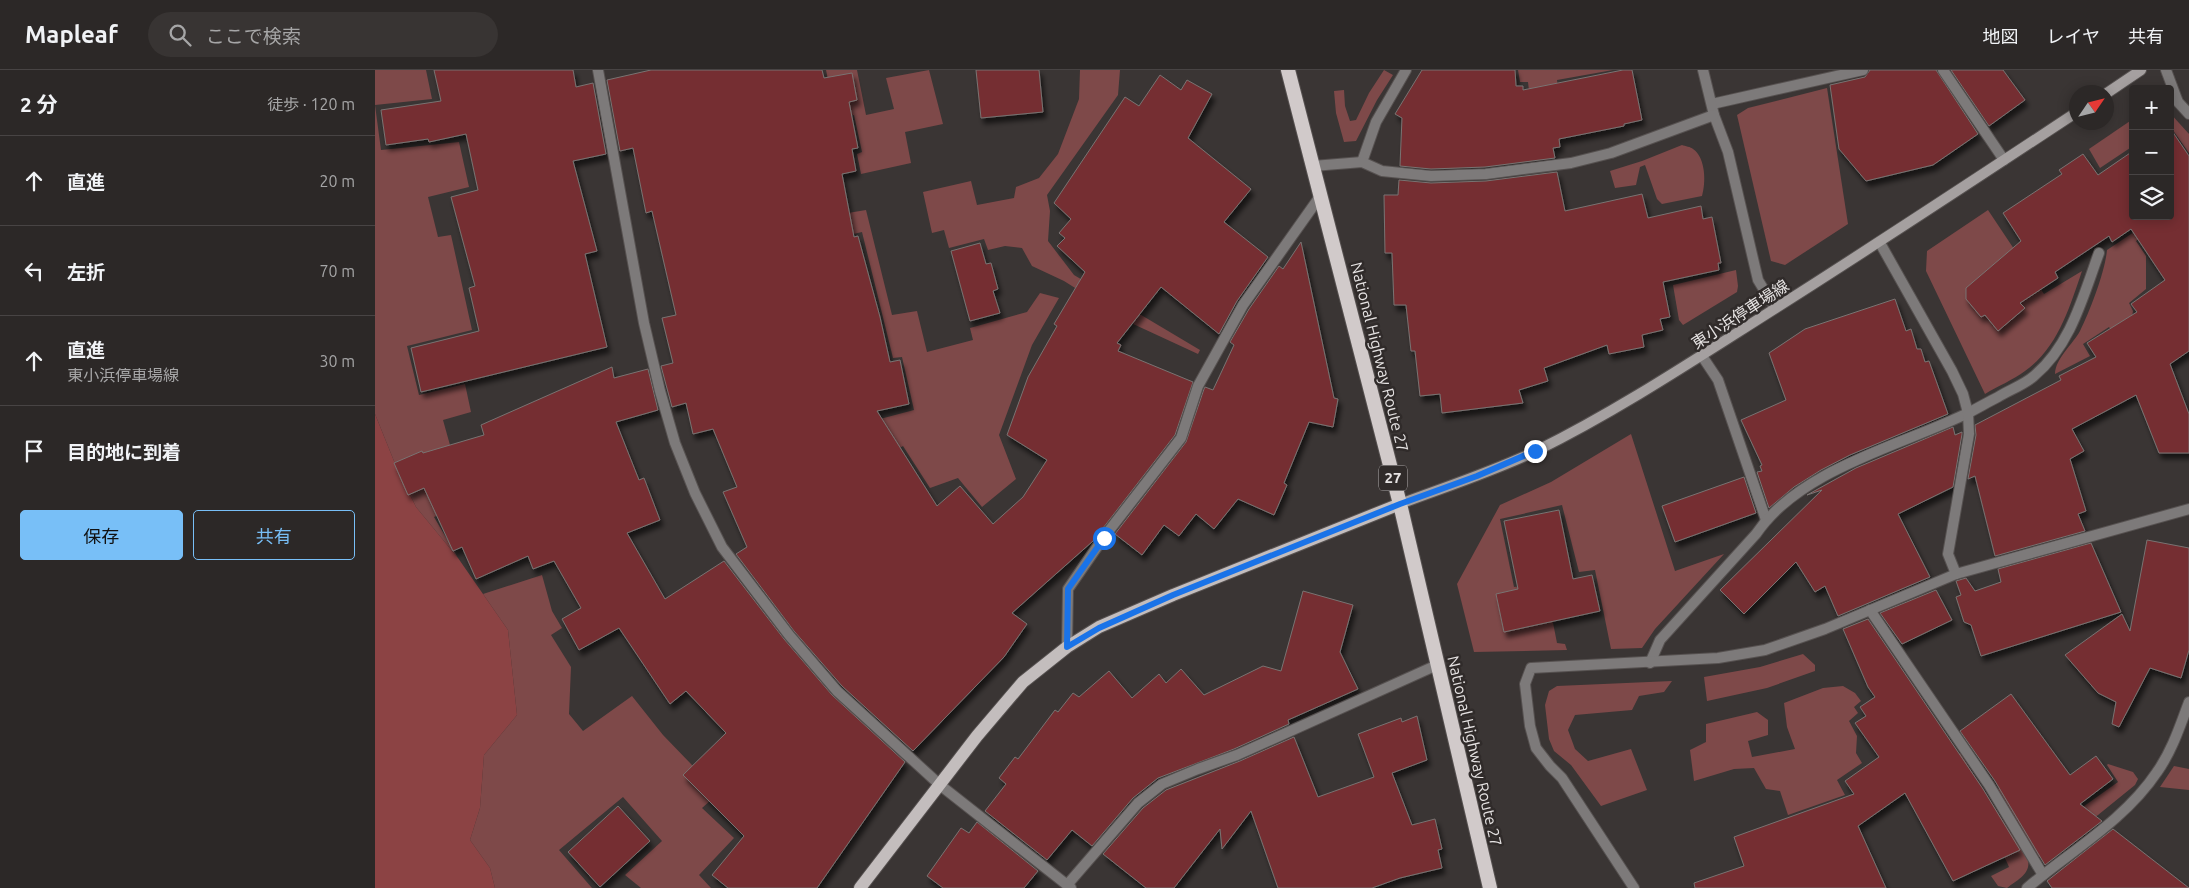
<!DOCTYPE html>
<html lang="ja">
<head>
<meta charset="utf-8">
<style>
	:root { --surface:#2c2827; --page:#383433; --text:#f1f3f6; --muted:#a6a6a7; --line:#484444; --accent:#78bff7 }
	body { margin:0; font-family:Ubuntu,"Noto Sans JP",sans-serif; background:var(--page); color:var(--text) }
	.controls { position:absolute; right:15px; top:15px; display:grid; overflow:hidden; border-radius:5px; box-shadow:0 2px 12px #0003 }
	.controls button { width:45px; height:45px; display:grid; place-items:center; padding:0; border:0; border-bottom:1px solid var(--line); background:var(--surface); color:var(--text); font:25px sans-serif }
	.compass { position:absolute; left:1694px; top:15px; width:45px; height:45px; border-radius:50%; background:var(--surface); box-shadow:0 2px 12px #0003; rotate:55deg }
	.stop { position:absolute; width:15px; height:15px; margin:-11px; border:4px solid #1a73e8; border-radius:50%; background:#fff }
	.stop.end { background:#1a73e8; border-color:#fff; box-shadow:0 1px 5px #0008 }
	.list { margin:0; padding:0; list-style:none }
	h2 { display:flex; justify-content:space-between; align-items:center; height:65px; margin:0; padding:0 20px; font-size:21px }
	h2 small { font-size:16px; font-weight:400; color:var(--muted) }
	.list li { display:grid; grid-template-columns:32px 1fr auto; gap:15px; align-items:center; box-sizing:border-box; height:90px; padding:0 20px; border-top:1px solid var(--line) }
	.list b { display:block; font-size:19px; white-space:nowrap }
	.list p { margin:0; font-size:16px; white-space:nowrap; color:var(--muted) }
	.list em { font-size:16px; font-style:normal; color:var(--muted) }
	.actions { display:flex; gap:10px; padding:15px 20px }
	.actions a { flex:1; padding:11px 0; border:1px solid var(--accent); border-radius:5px; text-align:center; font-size:18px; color:var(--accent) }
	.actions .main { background:var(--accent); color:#111 }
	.icon { flex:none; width:28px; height:28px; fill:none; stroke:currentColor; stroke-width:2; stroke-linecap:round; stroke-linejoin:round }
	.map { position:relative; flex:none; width:1814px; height:818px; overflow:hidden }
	header { display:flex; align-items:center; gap:30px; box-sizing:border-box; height:70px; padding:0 25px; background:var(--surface); border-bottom:1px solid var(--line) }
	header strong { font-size:24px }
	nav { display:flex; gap:28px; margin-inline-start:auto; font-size:18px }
	.search { width:350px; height:45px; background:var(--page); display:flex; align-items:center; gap:12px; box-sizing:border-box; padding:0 18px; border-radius:28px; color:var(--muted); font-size:19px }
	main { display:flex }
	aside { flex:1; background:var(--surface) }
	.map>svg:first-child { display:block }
</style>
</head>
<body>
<header>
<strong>Mapleaf</strong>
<div class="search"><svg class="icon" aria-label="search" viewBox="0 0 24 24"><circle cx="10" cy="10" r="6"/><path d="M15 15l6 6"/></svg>ここで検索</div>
<nav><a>地図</a><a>レイヤ</a><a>共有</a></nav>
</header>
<main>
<aside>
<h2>2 分<small>徒歩 · 120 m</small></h2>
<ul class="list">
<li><svg class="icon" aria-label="ahead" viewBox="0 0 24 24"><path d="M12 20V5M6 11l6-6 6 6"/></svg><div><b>直進</b></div><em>20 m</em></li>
<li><svg class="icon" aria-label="left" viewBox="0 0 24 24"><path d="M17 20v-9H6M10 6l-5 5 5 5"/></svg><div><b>左折</b></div><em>70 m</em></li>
<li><svg class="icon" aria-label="ahead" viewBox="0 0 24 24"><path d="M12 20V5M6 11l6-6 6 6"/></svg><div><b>直進</b><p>東小浜停車場線</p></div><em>30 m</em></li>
<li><svg class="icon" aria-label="arrive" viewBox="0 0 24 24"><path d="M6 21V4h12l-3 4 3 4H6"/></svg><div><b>目的地に到着</b></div></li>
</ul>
<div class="actions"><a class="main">保存</a><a>共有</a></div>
</aside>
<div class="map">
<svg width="1814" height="818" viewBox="0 0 1814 818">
	<defs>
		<filter id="shadow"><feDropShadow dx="3" dy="5.5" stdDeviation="2.5" flood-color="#0009"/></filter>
	</defs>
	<rect width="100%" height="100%" fill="#3a3534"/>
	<g fill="#7e4949">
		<polygon points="0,0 51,0 57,29 0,35 6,80 84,72 94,117 53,127 63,167 76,165 97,260 32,276 44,325 90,314 96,342 68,350 85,411 97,429 59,447 83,488 41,437 21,396 0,344"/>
		<polygon points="451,0 482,0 491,45 519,39 511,8 554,0 568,54 530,62 536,93 486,104 482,84 487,82 479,45 461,49"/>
		<polygon points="705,0 745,0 743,25 672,125 675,141 673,171 699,205 825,280 823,284 756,253 689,211 657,196 647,178 630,176 613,180 609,169 574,178 569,160 557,163 548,122 596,111 602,135 639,128 641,117 664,108 683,84 704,29"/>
		<polygon points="1009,0 1018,5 1002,30 981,71 969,72 961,43 959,21 969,20 970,36 975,51 981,50 994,23"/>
		<polygon points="1143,0 1238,0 1182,10 1188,61 1159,64 1153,12 1145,12"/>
		<polygon points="1452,18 1473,154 1410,195 1396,191 1362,45 1373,38"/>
		<polygon points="1795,43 1814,64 1814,83 1795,56"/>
		<polygon points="1758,49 1758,76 1725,98 1714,79"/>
		<path d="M 1307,75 C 1310,76 1316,77 1318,79 C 1331,88 1331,113 1327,126 L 1287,134 L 1282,129 L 1270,95 L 1265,97 L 1261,115 L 1240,118 L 1235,101 L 1267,91 Z"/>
		<polygon points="491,140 517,245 542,241 552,282 598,270 595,258 652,242 665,223 684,228 657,275 624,365 641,409 607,437 583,408 555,418 528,376 494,396 486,354 539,340 527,287 518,288 487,162 436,174 388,157"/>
		<path d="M 1613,140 L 1669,224 L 1707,201 C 1695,236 1683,278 1650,301 C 1638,310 1623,316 1610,324 L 1551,201 L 1552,181 Z"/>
		<path d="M 1759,162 L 1764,169 L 1761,171 L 1771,186 L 1771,219 L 1754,233 L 1758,241 L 1755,260 L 1742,268 L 1734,257 L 1708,274 L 1715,286 L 1680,304 C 1680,289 1698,274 1705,261 C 1715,241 1730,202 1732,180 Z"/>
		<polygon points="1361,200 1363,216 1362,222 1308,255 1304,250 1298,215"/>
		<polygon points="1256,364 1300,501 1349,484 1280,559 1267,578 1236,579 1220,500 1204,502 1187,435 1125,449 1139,517 1170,512 1182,573 1190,574 1192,580 1099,582 1082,514 1125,435 1176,412"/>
		<polygon points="167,505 177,541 187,558 176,565 196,597 194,644 208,661 257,626 288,665 344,723 327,738 359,768 324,805 336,818 266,818 250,805 287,771 248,727 184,780 217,818 120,818 115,798 95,770 105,738 109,685 142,645 133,560 108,524"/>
		<polygon points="1428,584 1440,595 1440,601 1392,618 1332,631 1329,607 1385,597"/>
		<polygon points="1297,611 1289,622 1264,626 1257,640 1200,645 1193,660 1200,679 1213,691 1256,679 1272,720 1226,736 1196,695 1179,681 1174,669 1170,635 1174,621 1182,616"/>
		<polygon points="1468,616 1480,623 1486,631 1479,637 1483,643 1474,651 1482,666 1481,683 1487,693 1462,710 1470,725 1413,745 1405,721 1391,719 1379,698 1359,699 1319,711 1315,680 1331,672 1331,654 1382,642 1393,650 1393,665 1373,671 1377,687 1420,679 1412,657 1409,633 1448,618"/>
		<path d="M 1585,683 L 1653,790 C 1656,804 1642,810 1632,818 L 1623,816 L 1616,806 L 1634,797 L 1609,742 L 1553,706 Z"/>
		<polygon points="1733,694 1758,702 1763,709 1760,715 1670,788 1664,787 1621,720 1628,716 1688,751 1743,712 1732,695"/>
		<polygon points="1799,696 1814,699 1814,720 1785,717"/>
	</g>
	<polygon fill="#8c4344" points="0,344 21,396 41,437 83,488 133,560 142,645 109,685 105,738 95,770 115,798 120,818 0,818"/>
	<g fill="#752e30" stroke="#797372" filter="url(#shadow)">
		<polygon points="59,0 198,0 201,17 218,13 231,84 198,91 222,181 210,184 232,277 46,322 36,278 104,261 94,218 100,216 76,127 103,120 91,64 54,72 53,69 11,75 6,40 66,31"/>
		<polygon points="276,0 447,0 449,8 477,3 482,30 474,32 483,78 477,79 481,101 467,104 479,167 483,166 505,247 515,292 525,290 534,334 502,341 562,436 585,416 618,454 648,427 672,390 632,365 653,307 682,256 679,254 710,202 682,176 690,168 684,163 696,149 679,133 750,27 764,36 785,5 806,20 812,10 837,24 813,68 876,119 849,152 893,187 862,231 844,264 786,217 742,273 746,275 743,281 818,312 800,365 718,471 637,543 652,554 629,587 538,681 467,616 419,561 361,484 372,477 348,422 362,417 338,359 318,364 311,333 297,337 286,296 298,293 287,248 301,245 277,141 271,143 258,78 245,81 232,10"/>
		<polygon points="601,0 664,0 668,42 606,48"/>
		<polygon points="1047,0 1140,0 1141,16 1148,16 1148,20 1248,0 1257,0 1267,50 1249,54 1249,56 1184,69 1185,77 1178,78 1180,88 1110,97 1056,99 1025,96 1027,48 1020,44"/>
		<polygon points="1495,0 1561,0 1603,64 1558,95 1491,111 1464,79 1455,15 1490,7"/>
		<polygon points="1576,0 1628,0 1650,30 1614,56"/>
		<polygon points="1795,58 1814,86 1814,281 1795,294 1814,344 1814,383 1784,383 1761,325 1697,359 1709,381 1695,389 1711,441 1703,444 1710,461 1620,486 1600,406 1593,409 1601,365 1600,355 1686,310 1684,306 1721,287 1712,273 1762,242 1756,234 1790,210 1756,159 1737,172 1734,166 1680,202 1683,208 1645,233 1650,238 1623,261 1610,245 1606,247 1591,229 1591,218 1646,171 1628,143 1687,104 1684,100 1708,84 1723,105 1758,81 1758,146 1795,146"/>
		<polygon points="1182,102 1190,141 1267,124 1273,148 1326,136 1328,149 1337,147 1346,193 1343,193 1344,200 1288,212 1295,247 1285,249 1288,260 1267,265 1269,277 1234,284 1232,275 1169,298 1173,311 1144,320 1148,333 1067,343 1065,324 1045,326 1040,281 1036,281 1031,235 1019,235 1017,183 1010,183 1009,125 1023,125 1024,110 1056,113 1111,111"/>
		<polygon points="926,172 959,328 963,329 958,357 934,352 909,413 912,415 899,445 863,429 839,459 821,444 804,466 789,455 767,485 740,464 811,372 829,319 830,317 838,320 859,275 855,272 874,239 904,196 908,199"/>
		<polygon points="605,173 611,194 616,193 623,219 618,221 625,243 595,251 576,181"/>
		<polygon points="1520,229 1531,261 1536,259 1542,279 1546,279 1550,292 1554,291 1573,344 1475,385 1446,400 1419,417 1394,438 1382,402 1387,401 1385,396 1387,395 1366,350 1411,330 1394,283 1430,259"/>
		<polygon points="237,297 239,308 273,299 283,340 241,352 264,410 269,408 285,450 252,463 290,529 349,491 409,569 457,625 530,692 442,818 353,818 337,805 369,766 308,705 351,663 311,621 295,634 244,558 204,580 187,549 206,538 179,491 158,499 153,486 101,509 87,477 78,481 49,418 33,425 19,393 47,381 48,383 109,365 106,355"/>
		<polygon points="1578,357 1580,365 1587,362 1587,364 1578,417 1523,444 1555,507 1463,546 1450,516 1440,522 1421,492 1369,544 1345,520 1447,420 1432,425 1481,398"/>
		<polygon points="1369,407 1381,443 1300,472 1287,436"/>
		<polygon points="1184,440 1198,509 1217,505 1225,541 1129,562 1121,524 1143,519 1129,451"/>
		<polygon points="1772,470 1814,478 1814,580 1806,608 1775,598 1744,657 1737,654 1741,632 1723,623 1690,585 1747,544 1755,561"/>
		<polygon points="1716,473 1746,542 1606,586 1596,555 1589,552 1581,527 1586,525 1581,511 1591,508 1600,521 1626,512 1623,499"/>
		<polygon points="1561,520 1577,550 1527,574 1505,543"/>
		<polygon points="928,521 978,535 965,582 983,619 913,650 914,654 859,679 783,708 758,728 717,776 697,760 672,790 610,741 631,714 624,708 640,687 643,689 680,640 683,642 698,623 704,627 734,601 757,628 784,604 791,613 806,599 829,625 888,596 906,601"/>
		<polygon points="1493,549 1608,719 1645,780 1578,811 1530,723 1483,756 1511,818 1320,818 1319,813 1369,796 1359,767 1479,724 1470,711 1504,687 1480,653 1491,646 1485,637 1500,627 1493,617 1468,559"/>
		<polygon points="1636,624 1695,705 1721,686 1738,709 1705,734 1727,751 1670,795 1620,711 1585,661"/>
		<polygon points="1042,646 1052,690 1017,703 1037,755 1060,749 1067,779 1063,780 1067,798 1025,808 997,818 903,818 876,741 847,779 845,759 799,818 771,818 728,784 768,738 791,720 865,691 919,667 943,727 999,707 983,664 1026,648 1027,652"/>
		<polygon points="243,736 275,771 225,817 193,782"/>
		<polygon points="602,752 663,801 649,818 568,818 552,806 586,758 594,763"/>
		<polygon points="1738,759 1814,818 1677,818 1672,811"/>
	</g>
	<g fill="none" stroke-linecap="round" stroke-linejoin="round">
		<defs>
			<g id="service">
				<polyline points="1568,0 1629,90"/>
				<polyline points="1337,34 1488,0"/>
				<polyline points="987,92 1001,52 1031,0"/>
				<polyline points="1327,286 1343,310 1391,450"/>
				<polyline points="1495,540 1614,715 1668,805"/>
				<polyline points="692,577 693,519 729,467 806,368 823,316 868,235 946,125"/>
				<path d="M 1275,593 L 1285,570 L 1381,464 C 1425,399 1525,376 1593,343 C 1603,338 1613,332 1623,327 C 1634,320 1649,315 1659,306 C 1696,275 1708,226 1724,183"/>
				<polyline points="692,815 763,733 787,714 823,699 862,685 1062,595"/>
			</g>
			<g id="minor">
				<polyline points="223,0 269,253 285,321 300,373 320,423 347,477 414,565 462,621 565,715 696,818"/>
				<polyline points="1328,0 1339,45 1353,82 1383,210 1400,238"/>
				<polyline points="1791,0 1803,32 1814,44"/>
				<polyline points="938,96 987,92 1007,101 1056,106 1111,104 1196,93 1236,83 1339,45"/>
				<polyline points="1505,173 1577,301 1588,324 1593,343 1594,364 1573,484 1581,504"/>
				<polyline points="1259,818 1187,708 1175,696 1161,678 1155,656 1150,614 1156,598 1343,588 1390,580 1450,559 1581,504 1814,439"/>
				<path d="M 1652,818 C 1696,781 1750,750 1782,702 C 1797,681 1805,656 1814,632"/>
			</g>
			<g id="secondary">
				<polyline points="1732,23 1766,0"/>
				<path d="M 1025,434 C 1070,417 1117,402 1161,381 C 1244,340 1322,288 1401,238 C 1502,174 1602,108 1702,42"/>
			</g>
			<polyline id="primary" points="485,818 602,666 648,612 692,577 724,557 798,525 1025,434"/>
			<polyline id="trunk" points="913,0 1025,434 1115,818"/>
		</defs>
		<use href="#service" stroke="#565150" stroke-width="12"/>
		<use href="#minor" stroke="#565150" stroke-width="12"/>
		<use href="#secondary" stroke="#565150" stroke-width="12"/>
		<use href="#primary" stroke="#565150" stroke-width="14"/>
		<use href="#trunk" stroke="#565150" stroke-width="16"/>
		<use href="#service" stroke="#7d7a7a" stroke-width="10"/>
		<use href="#minor" stroke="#7d7a7a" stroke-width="10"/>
		<use href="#secondary" stroke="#a5a0a0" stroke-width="10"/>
		<use href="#primary" stroke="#c3bdbd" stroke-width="12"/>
		<use href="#trunk" stroke="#d1caca" stroke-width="14"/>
	</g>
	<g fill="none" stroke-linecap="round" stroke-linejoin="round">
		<polyline stroke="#1a73e8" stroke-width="6" points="729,468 693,519 692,577 724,558 798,525 1025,434 1102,406 1160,381"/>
	</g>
	<g text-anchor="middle" stroke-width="5" stroke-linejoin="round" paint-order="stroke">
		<rect fill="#302b2a" stroke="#afacac" stroke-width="1" x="1004" y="395.5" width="28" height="25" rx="4"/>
		<g font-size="15" font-weight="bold" fill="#e6e3e3">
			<text x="1018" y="413">27</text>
		</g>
		<g font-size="16" fill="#e6e3e3" stroke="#302b2a">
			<text transform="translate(1365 244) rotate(-33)" y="6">東小浜停車場線</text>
			<text transform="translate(1005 287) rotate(76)" y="6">National Highway Route 27</text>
			<text transform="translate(1100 681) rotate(77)" y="6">National Highway Route 27</text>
		</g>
	</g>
</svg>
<div class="controls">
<button>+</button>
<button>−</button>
<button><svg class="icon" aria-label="layers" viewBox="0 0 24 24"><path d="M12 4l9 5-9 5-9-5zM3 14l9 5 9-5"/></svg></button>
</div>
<svg class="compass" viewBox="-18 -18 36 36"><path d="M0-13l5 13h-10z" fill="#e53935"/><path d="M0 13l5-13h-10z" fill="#a6a6a7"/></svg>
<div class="stop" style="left:729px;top:468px"></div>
<div class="stop end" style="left:1160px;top:381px"></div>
</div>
</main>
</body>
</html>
